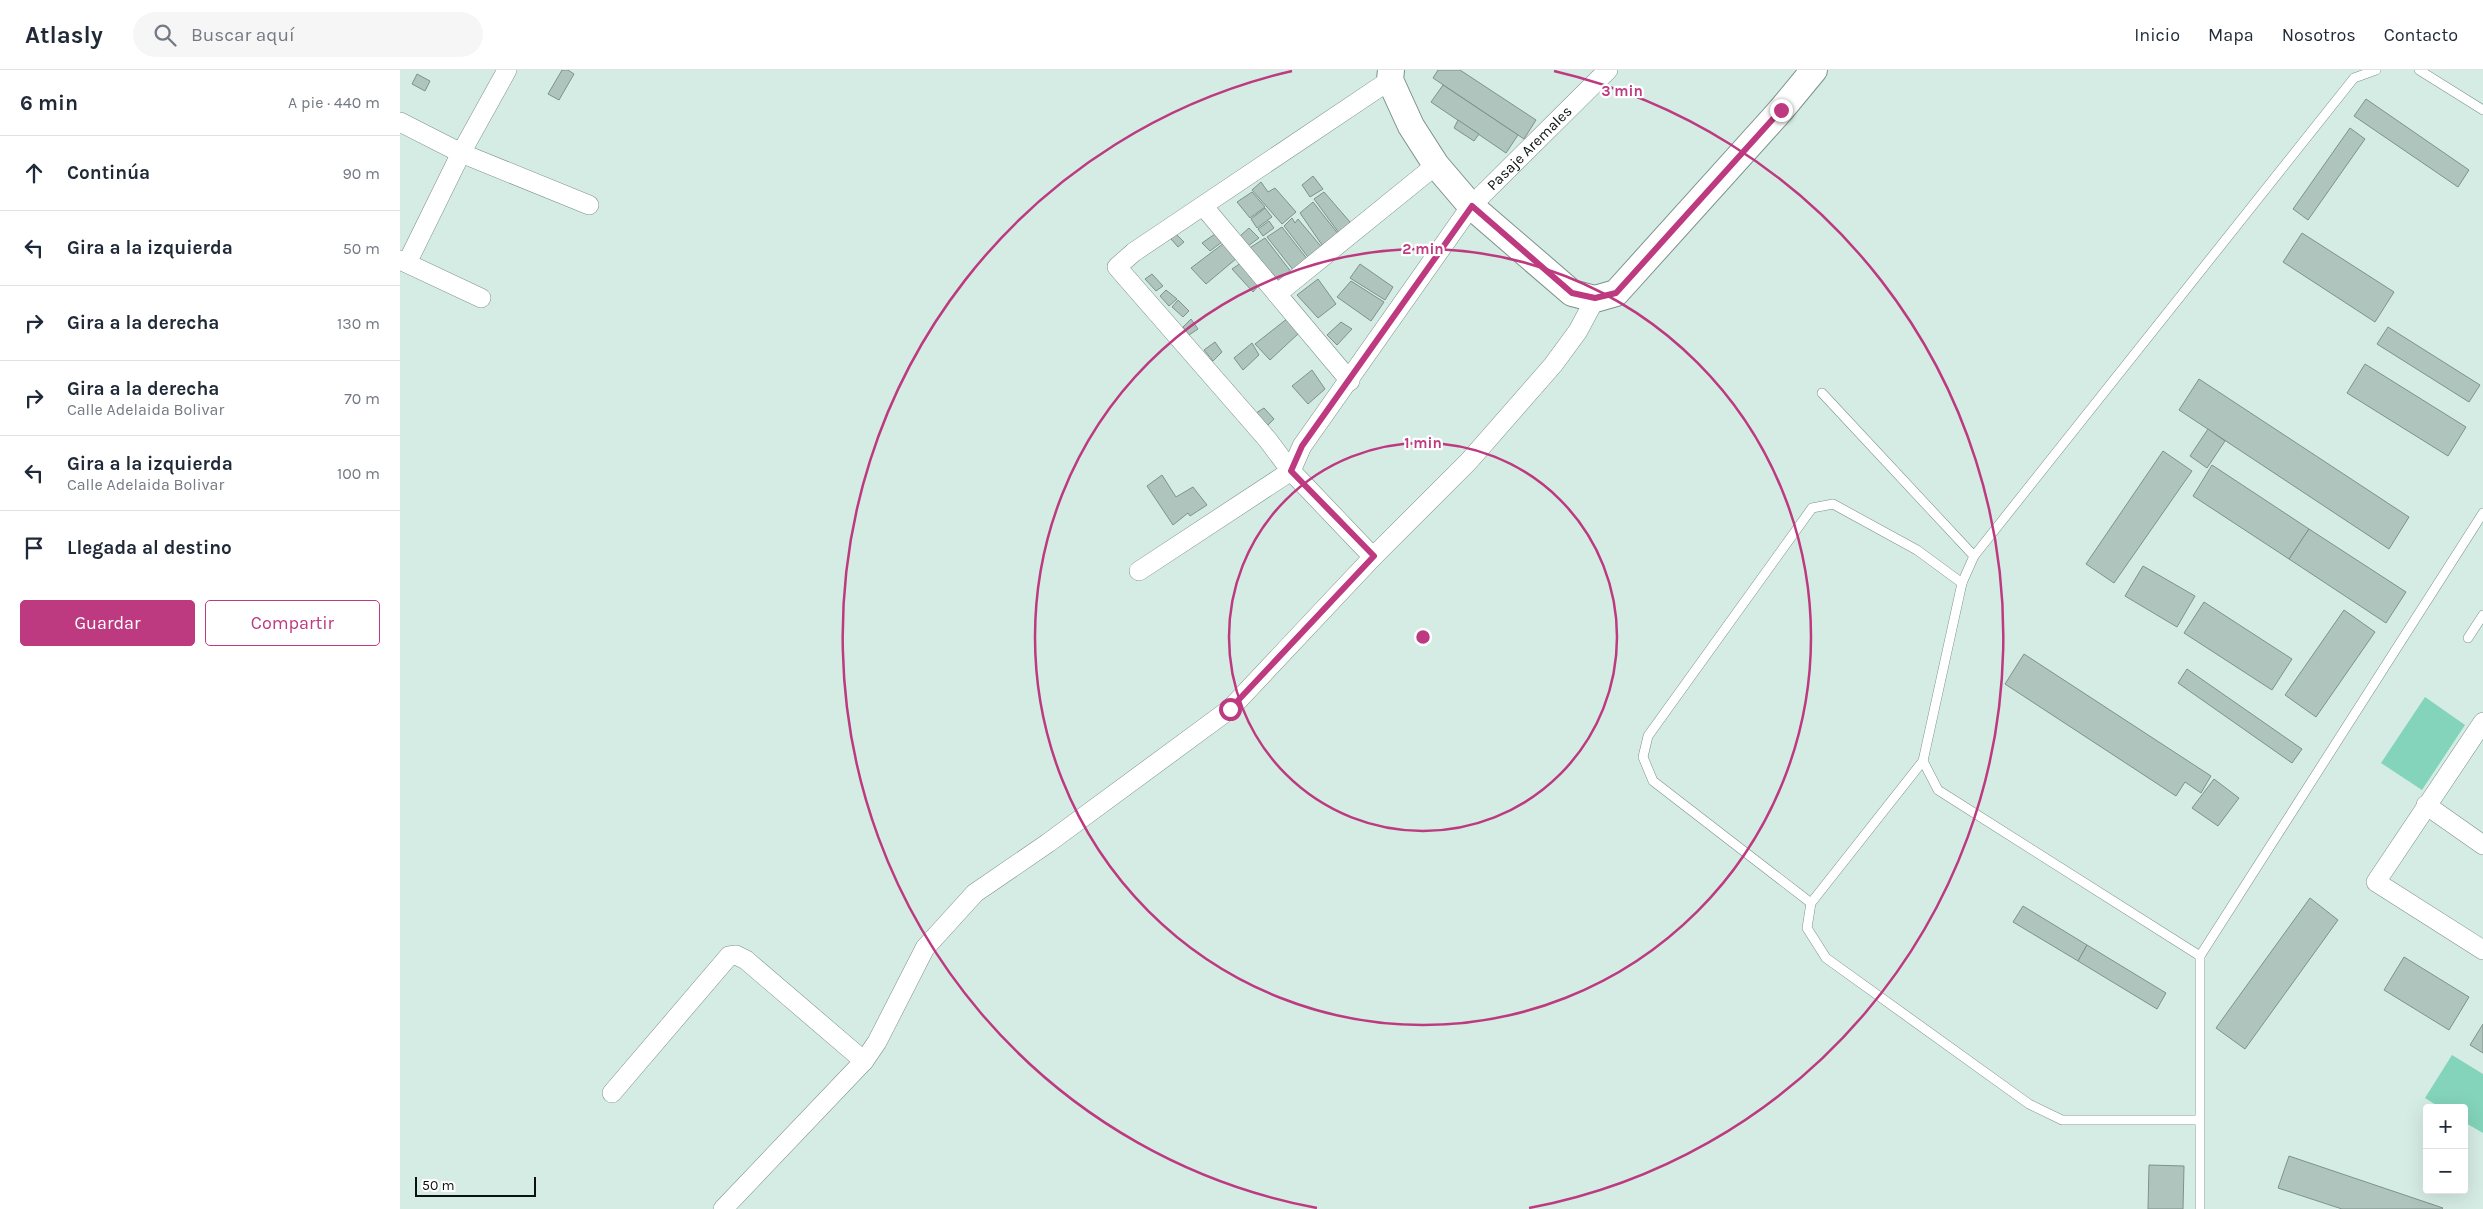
<!DOCTYPE html>
<html lang="es">
<head>
<meta charset="utf-8">
<style>
	:root { --surface:#fff; --page:#f6f6f7; --text:#1f2937; --muted:#747a83; --line:#e0e1e3; --accent:#bd3980 }
	body { margin:0; font-family:Karla,sans-serif; background:var(--page); color:var(--text) }
	.controls { position:absolute; right:15px; bottom:15px; display:grid; overflow:hidden; border-radius:5px; box-shadow:0 5px 20px #0002 }
	.controls button { width:45px; height:45px; display:grid; place-items:center; padding:0; border:0; border-bottom:1px solid var(--line); background:var(--surface); color:var(--text); font:25px sans-serif }
	.scale { position:absolute; left:15px; bottom:12px; width:121px; box-sizing:border-box; padding-left:5px; border:2px solid #0b1310; border-top:0; font-size:14px; line-height:18px; white-space:nowrap; color:#0b1310; -webkit-text-stroke:4px #fff; paint-order:stroke }
	.stop { position:absolute; width:15px; height:15px; margin:-11px; border:4px solid #bd3980; border-radius:50%; background:#fff }
	.stop.end { background:#bd3980; border-color:#fff; box-shadow:0 1px 5px #0008 }
	.list { margin:0; padding:0; list-style:none }
	h2 { display:flex; justify-content:space-between; align-items:center; height:65px; margin:0; padding:0 20px; font-size:21px }
	h2 small { font-size:16px; font-weight:400; color:var(--muted) }
	.list li { display:grid; grid-template-columns:32px 1fr auto; gap:15px; align-items:center; box-sizing:border-box; height:75px; padding:0 20px; border-top:1px solid var(--line) }
	.list b { display:block; font-size:19px; white-space:nowrap }
	.list p { margin:0; font-size:16px; white-space:nowrap; color:var(--muted) }
	.list em { font-size:16px; font-style:normal; color:var(--muted) }
	.actions { display:flex; gap:10px; padding:15px 20px }
	.actions a { flex:1; padding:11px 0; border:1px solid var(--accent); border-radius:5px; text-align:center; font-size:18px; color:var(--accent) }
	.actions .main { background:var(--accent); color:#fff }
	.icon { flex:none; width:28px; height:28px; fill:none; stroke:currentColor; stroke-width:2; stroke-linecap:round; stroke-linejoin:round }
	.map { position:relative; flex:none; width:2083px; height:1139px; overflow:hidden }
	header { display:flex; align-items:center; gap:30px; box-sizing:border-box; height:70px; padding:0 25px; background:var(--surface); border-bottom:1px solid var(--line) }
	header strong { font-size:24px }
	nav { display:flex; gap:28px; margin-inline-start:auto; font-size:18px }
	.search { width:350px; height:45px; background:var(--page); display:flex; align-items:center; gap:12px; box-sizing:border-box; padding:0 18px; border-radius:28px; color:var(--muted); font-size:19px }
	main { display:flex }
	aside { flex:1; background:var(--surface) }
	.map>svg:first-child { display:block }
</style>
</head>
<body>
<header>
<strong>Atlasly</strong>
<div class="search"><svg class="icon" aria-label="search" viewBox="0 0 24 24"><circle cx="10" cy="10" r="6"/><path d="M15 15l6 6"/></svg>Buscar aquí</div>
<nav><a>Inicio</a><a>Mapa</a><a>Nosotros</a><a>Contacto</a></nav>
</header>
<main>
<aside>
<h2>6 min<small>A pie · 440 m</small></h2>
<ul class="list">
<li><svg class="icon" aria-label="ahead" viewBox="0 0 24 24"><path d="M12 20V5M6 11l6-6 6 6"/></svg><div><b>Continúa</b></div><em>90 m</em></li>
<li><svg class="icon" aria-label="left" viewBox="0 0 24 24"><path d="M17 20v-9H6M10 6l-5 5 5 5"/></svg><div><b>Gira a la izquierda</b></div><em>50 m</em></li>
<li><svg class="icon" aria-label="right" viewBox="0 0 24 24"><path d="M7 20v-9h11M14 6l5 5-5 5"/></svg><div><b>Gira a la derecha</b></div><em>130 m</em></li>
<li><svg class="icon" aria-label="right" viewBox="0 0 24 24"><path d="M7 20v-9h11M14 6l5 5-5 5"/></svg><div><b>Gira a la derecha</b><p>Calle Adelaida Bolivar</p></div><em>70 m</em></li>
<li><svg class="icon" aria-label="left" viewBox="0 0 24 24"><path d="M17 20v-9H6M10 6l-5 5 5 5"/></svg><div><b>Gira a la izquierda</b><p>Calle Adelaida Bolivar</p></div><em>100 m</em></li>
<li><svg class="icon" aria-label="arrive" viewBox="0 0 24 24"><path d="M6 21V4h12l-3 4 3 4H6"/></svg><div><b>Llegada al destino</b></div></li>
</ul>
<div class="actions"><a class="main">Guardar</a><a>Compartir</a></div>
</aside>
<div class="map">
<svg width="2083" height="1139" viewBox="0 0 2083 1139">
	<rect width="100%" height="100%" fill="#d5ece4"/>
	<g fill="#83d4ba">
		<polygon points="2025,627 2065,655 2022,720 1981,693"/>
		<polygon points="2052,985 2083,1004 2083,1063 2064,1052 2064,1038 2041,1038 2025,1028"/>
	</g>
	<g fill="#aec4bc" stroke="#7d928a">
		<polygon points="162,0 168,0 174,4 159,30 148,24"/>
		<polygon points="1038,0 1060,0 1136,50 1124,69 1033,8"/>
		<polygon points="17,4 30,11 25,21 12,14"/>
		<polygon points="1043,15 1118,65 1106,83 1031,32"/>
		<polygon points="1966,29 2069,100 2058,117 1954,46"/>
		<polygon points="1058,50 1079,64 1074,71 1054,58"/>
		<polygon points="1950,58 1965,69 1908,150 1893,139"/>
		<polygon points="913,106 923,119 910,127 902,115"/>
		<polygon points="861,112 868,122 875,118 896,142 882,154 852,120"/>
		<polygon points="852,122 865,137 850,148 837,132"/>
		<polygon points="924,122 950,152 939,163 914,129"/>
		<polygon points="913,132 939,165 924,178 900,143"/>
		<polygon points="865,138 872,147 857,158 851,149"/>
		<polygon points="892,148 895,153 898,149 924,180 911,191 884,156"/>
		<polygon points="869,151 874,158 863,166 858,159"/>
		<polygon points="882,157 908,190 894,201 867,167"/>
		<polygon points="849,158 859,168 848,176 840,166"/>
		<polygon points="1902,163 1994,222 1975,252 1883,192"/>
		<polygon points="776,164 784,172 778,177 771,169"/>
		<polygon points="815,164 822,172 810,181 802,173"/>
		<polygon points="865,168 892,203 880,214 848,179"/>
		<polygon points="824,173 837,188 806,214 791,198"/>
		<polygon points="841,193 859,215 853,222 832,199"/>
		<polygon points="960,194 993,217 985,230 950,208"/>
		<polygon points="752,204 763,216 756,221 745,209"/>
		<polygon points="918,209 936,234 918,248 897,225"/>
		<polygon points="951,211 984,232 971,251 937,227"/>
		<polygon points="766,220 777,229 769,236 760,226"/>
		<polygon points="778,230 789,241 783,247 772,237"/>
		<polygon points="888,248 899,263 870,290 855,274"/>
		<polygon points="791,249 798,259 789,265 783,257"/>
		<polygon points="941,252 952,259 937,275 927,265"/>
		<polygon points="1988,257 2080,315 2069,332 1977,274"/>
		<polygon points="815,272 822,282 813,291 804,280"/>
		<polygon points="852,273 859,285 843,300 834,288"/>
		<polygon points="1965,294 2066,357 2048,386 1947,323"/>
		<polygon points="912,300 925,319 908,334 892,316"/>
		<polygon points="1799,309 2009,447 1989,479 1779,340"/>
		<polygon points="864,338 874,349 867,356 856,343"/>
		<polygon points="1808,359 1825,371 1807,398 1790,386"/>
		<polygon points="1763,381 1792,401 1714,513 1686,494"/>
		<polygon points="1812,395 1909,459 1889,489 1793,426"/>
		<polygon points="762,405 776,427 793,417 807,435 790,446 788,443 773,455 747,416"/>
		<polygon points="1909,459 2006,522 1986,553 1889,489"/>
		<polygon points="1743,496 1795,526 1777,557 1725,526"/>
		<polygon points="1804,532 1892,589 1872,620 1784,563"/>
		<polygon points="1944,540 1975,562 1916,647 1885,625"/>
		<polygon points="1624,584 1811,706 1801,723 1785,712 1776,726 1605,614"/>
		<polygon points="1787,599 1902,679 1892,693 1778,613"/>
		<polygon points="1814,709 1839,728 1818,756 1792,738"/>
		<polygon points="1910,828 1938,850 1845,979 1816,958"/>
		<polygon points="1623,836 1687,875 1678,891 1613,852"/>
		<polygon points="1687,875 1766,923 1757,939 1678,891"/>
		<polygon points="2004,887 2069,927 2049,960 1984,920"/>
		<polygon points="2083,954 2083,983 2070,975"/>
		<polygon points="1889,1086 2043,1138 2042,1139 1942,1139 1878,1118"/>
		<polygon points="1749,1095 1784,1096 1783,1139 1748,1139"/>
	</g>
	<g fill="none" stroke-linecap="round" stroke-linejoin="round">
		<defs>
			<g id="lane">
				<polyline points="2019,0 2083,40"/>
				<polyline points="1422,323 1574,486"/>
				<polyline points="2068,568 2083,545"/>
				<polyline points="1523,691 1411,833 1407,858 1426,888 1629,1034 1662,1050 1799,1050"/>
				<polyline points="1411,833 1253,711 1243,687 1248,666 1412,438 1433,434 1517,480 1562,513"/>
				<polyline points="1800,886 1538,720 1523,691 1562,513 1574,486 1954,8 1976,0"/>
				<polyline points="1800,1139 1800,886 2083,443"/>
			</g>
			<g id="street">
				<polyline points="0,52 61,83 189,135"/>
				<polyline points="804,137 950,311"/>
				<polyline points="0,190 81,228"/>
				<polyline points="7,193 61,83 107,0"/>
				<polyline points="877,224 1036,95"/>
				<polyline points="973,487 891,401 867,369 717,197 734,182 990,10"/>
				<path id="s1" d="M 739,501 L 891,401 L 902,376 L 1071,136 L 1208,0"/>
				<polyline points="2083,652 1976,812 2083,880"/>
				<polyline points="2026,735 2083,775"/>
				<polyline points="212,1023 329,886 336,885 346,890 464,991"/>
				<polyline points="323,1139 464,991 477,972 525,878 575,823 648,773 830,639 973,487 1069,391 1153,295 1178,261 1195,229"/>
			</g>
			<polyline id="secondary" points="991,0 990,10 1011,56 1036,95 1071,136 1172,223 1195,229 1216,223 1381,40 1414,0"/>
		</defs>
		<use href="#lane" stroke="#7c918a" stroke-width="10"/>
		<use href="#street" stroke="#7c918a" stroke-width="20"/>
		<use href="#secondary" stroke="#7c918a" stroke-width="28"/>
		<use href="#lane" stroke="#fff" stroke-width="9"/>
		<use href="#street" stroke="#fff" stroke-width="19"/>
		<use href="#secondary" stroke="#fff" stroke-width="26"/>
	</g>
	<g fill="none" stroke-linecap="round" stroke-linejoin="round">
		<polyline stroke="#bd3980" stroke-width="6" points="830,639 974,486 891,401 902,376 1072,136 1172,223 1195,228 1216,223 1381,40"/>
	</g>
	<g fill="none" stroke="#bd3980" stroke-width="2.5">
		<circle cx="1023" cy="567" r="194"/>
		<circle cx="1023" cy="567" r="388"/>
		<path d="M917 1138A581 581 0 0 1 892 1M1154 1A581 581 0 0 1 1129 1138"/>
	</g>
	<g text-anchor="middle" stroke-width="4.5" stroke-linejoin="round" paint-order="stroke">
		<g font-size="15" fill="#0b1310" stroke="#fff">
			<text dy="5" stroke="none"><textPath href="#s1" startOffset="585">Pasaje Aremales</textPath></text>
		</g>
	</g>
	<circle cx="1023" cy="567" r="8" fill="#bd3980" stroke="#fff" stroke-width="2.5"/>
	<g font-size="15" text-anchor="middle" font-weight="bold" fill="#bd3980" stroke="#fff" stroke-width="4.5" stroke-linejoin="round" paint-order="stroke">
		<text x="1222" y="26">3 min</text>
		<text x="1023" y="184">2 min</text>
		<text x="1023" y="378">1 min</text>
	</g>
</svg>
<div class="controls">
<button>+</button>
<button>−</button>
</div>
<div class="scale">50 m</div>
<div class="stop" style="left:830px;top:639px"></div>
<div class="stop end" style="left:1381px;top:40px"></div>
</div>
</main>
</body>
</html>
